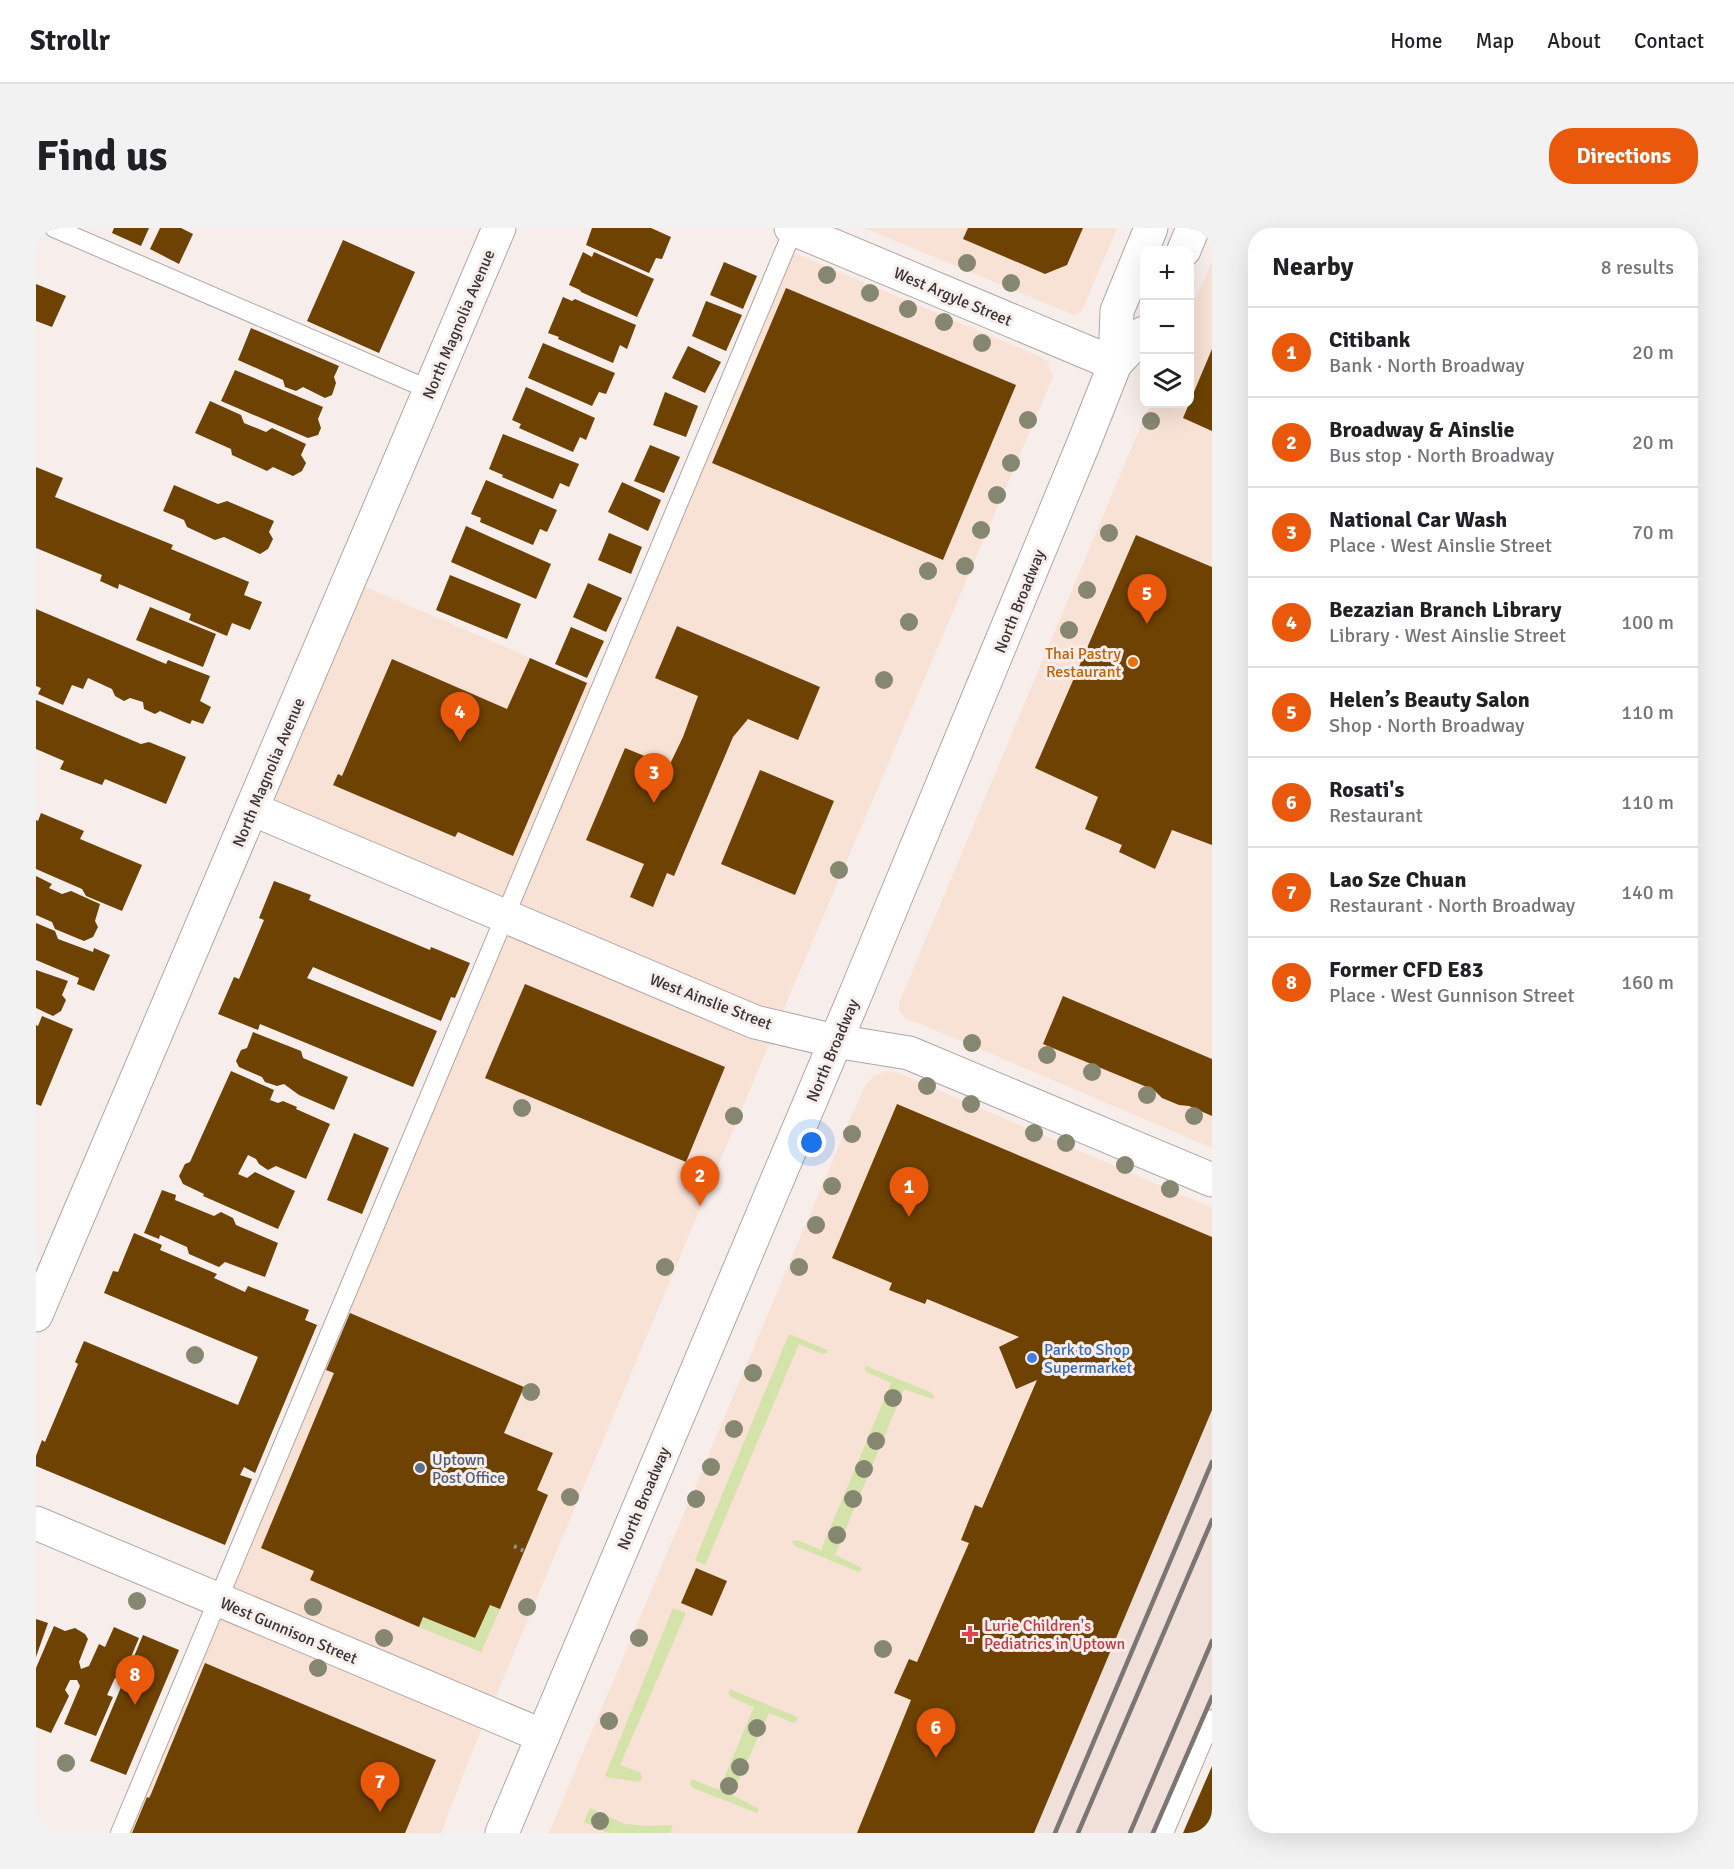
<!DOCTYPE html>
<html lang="en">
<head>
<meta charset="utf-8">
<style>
	:root { --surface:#fff; --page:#f2f2f2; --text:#202124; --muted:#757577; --line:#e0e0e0; --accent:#ea580c }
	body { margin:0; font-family:Signika,sans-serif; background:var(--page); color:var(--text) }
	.controls { position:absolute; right:18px; top:18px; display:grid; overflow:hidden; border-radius:12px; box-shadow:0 6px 24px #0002 }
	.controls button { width:54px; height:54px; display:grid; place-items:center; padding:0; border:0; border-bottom:2px solid var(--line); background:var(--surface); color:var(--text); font:30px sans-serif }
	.you { position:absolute; left:776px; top:915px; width:21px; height:21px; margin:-15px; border:4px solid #fff; border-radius:50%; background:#1a73e8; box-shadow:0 0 0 9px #1a73e833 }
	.badge { display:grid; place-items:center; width:39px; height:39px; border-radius:50%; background:var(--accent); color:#fff; font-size:20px; font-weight:700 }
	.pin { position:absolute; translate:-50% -50px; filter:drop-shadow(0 2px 3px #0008) }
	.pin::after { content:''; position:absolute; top:32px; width:21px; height:18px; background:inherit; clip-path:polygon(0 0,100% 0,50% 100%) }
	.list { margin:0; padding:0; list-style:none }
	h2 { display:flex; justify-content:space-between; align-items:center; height:78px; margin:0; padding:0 24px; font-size:26px }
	h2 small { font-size:20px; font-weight:400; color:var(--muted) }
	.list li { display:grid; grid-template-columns:39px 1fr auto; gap:18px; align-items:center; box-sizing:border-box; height:90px; padding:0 24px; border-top:2px solid var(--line) }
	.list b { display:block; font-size:22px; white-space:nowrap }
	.list p { margin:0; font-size:20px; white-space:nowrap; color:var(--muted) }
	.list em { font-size:20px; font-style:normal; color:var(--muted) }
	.icon { flex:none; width:33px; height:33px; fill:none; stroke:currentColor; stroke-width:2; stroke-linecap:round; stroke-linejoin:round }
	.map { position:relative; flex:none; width:1176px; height:1605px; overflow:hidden; border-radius:24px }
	header { display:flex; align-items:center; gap:36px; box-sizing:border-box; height:84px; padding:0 30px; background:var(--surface); border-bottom:2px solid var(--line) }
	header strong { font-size:28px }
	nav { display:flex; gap:33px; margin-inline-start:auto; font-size:21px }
	.intro { display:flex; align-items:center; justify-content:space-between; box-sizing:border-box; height:144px; padding:0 36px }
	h1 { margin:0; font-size:42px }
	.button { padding:15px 27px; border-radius:24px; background:var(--accent); color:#fff; font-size:21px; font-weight:700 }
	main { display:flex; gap:36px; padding:0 36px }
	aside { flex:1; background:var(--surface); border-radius:24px; box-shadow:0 6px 24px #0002 }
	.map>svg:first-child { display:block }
</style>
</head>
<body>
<header>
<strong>Strollr</strong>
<nav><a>Home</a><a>Map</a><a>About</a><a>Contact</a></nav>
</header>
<div class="intro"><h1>Find us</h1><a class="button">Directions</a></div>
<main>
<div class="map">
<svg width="1176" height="1605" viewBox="0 0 1176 1605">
	<rect width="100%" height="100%" fill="#f7eeeb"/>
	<g fill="#f8e1d5">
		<polygon points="828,0 1081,0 1046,83 1038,87"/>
		<polygon points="749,21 1000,127 1011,133 1017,149 760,752 433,1532 405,1605 91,1605 467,683 223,577 318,354 560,458"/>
		<polygon points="1176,33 1176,920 885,796 870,791 863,782 863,775 1114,176 1154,176 1154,78 1157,76"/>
		<polygon points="850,843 865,846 1176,980 1176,1182 996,1605 513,1605 818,882 830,856 839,847"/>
	</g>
	<polygon fill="#f1e0da" points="1176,1182 1176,1491 1128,1605 996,1605"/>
	<g fill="#d3e3a9">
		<polygon points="753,1106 791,1122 791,1125 787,1126 763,1116 669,1337 659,1332"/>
		<polygon points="830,1138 894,1164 898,1168 897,1171 868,1161 799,1327 824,1339 826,1341 823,1344 759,1318 756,1313 761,1312 785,1322 855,1155 831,1144 829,1142"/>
		<polygon points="454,1377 464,1381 445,1424 383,1399 387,1389 439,1410"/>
		<polygon points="637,1380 650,1385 584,1537 605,1545 606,1551 603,1554 571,1549 569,1548"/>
		<polygon points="694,1461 761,1489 761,1492 758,1495 733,1485 696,1567 723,1581 721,1585 657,1560 654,1556 655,1552 658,1552 683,1562 718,1479 695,1469 692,1465"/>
		<polygon points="554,1580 589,1596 612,1598 637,1597 634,1605 573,1605 548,1594"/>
	</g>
	<g fill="#6d4202">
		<polygon points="78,0 113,0 105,18 76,5"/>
		<polygon points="124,0 145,0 157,6 143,36 114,21"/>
		<polygon points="556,0 615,0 635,9 626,31 620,30 613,45 550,17"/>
		<polygon points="932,0 1047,0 1031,37 1009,46 927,11"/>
		<polygon points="307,12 379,44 343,125 271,93"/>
		<polygon points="547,24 556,29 558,24 618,51 601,89 545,64 544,62 533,57"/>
		<polygon points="688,34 721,48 707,81 674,67"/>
		<polygon points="0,56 30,68 16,99 0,93"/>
		<polygon points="750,60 980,157 907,332 676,235"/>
		<polygon points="527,69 536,73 539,71 600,97 591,121 584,117 577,135 522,111 523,109 512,105"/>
		<polygon points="670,73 706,87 690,123 656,108"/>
		<polygon points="215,100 303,138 298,149 300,155 296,167 289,170 267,159 260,163 249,159 247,152 202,132"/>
		<polygon points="507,115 579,145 570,166 563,164 556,178 492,150"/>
		<polygon points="652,118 685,134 669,165 636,150"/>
		<polygon points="1176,121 1176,203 1147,190"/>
		<polygon points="199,142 287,179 282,191 285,200 282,207 272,210 185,173"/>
		<polygon points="490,159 559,190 550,212 544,209 537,224 483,200 485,196 476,192"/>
		<polygon points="629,164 662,178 650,209 617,197"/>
		<polygon points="174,173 205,187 208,195 230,204 236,200 270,216 265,227 270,235 266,243 257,248 237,239 231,243 196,227 195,221 159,205"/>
		<polygon points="467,206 543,236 533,259 524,255 517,271 466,249 467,247 453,241"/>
		<polygon points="614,217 644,229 628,265 598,253"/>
		<polygon points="0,239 27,250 19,269 137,317 135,321 213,354 208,367 226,374 214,402 196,395 191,408 153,392 155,386 83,356 82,361 64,353 66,347 0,320"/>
		<polygon points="450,252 521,282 511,304 504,301 497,317 444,294 445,290 435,286"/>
		<polygon points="586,254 625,272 612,303 572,284"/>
		<polygon points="138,257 182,276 191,273 238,293 233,304 237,311 232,321 224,326 188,309 179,312 151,299 148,292 127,283"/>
		<polygon points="430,298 515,336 500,371 415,334"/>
		<polygon points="573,305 606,319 595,346 562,332"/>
		<polygon points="1100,307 1176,339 1176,617 1136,602 1119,641 1083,624 1086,617 1049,601 1062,569 999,540"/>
		<polygon points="414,347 485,376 471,411 400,382"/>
		<polygon points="552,355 586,370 570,404 537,389"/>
		<polygon points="114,379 180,406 167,439 100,412"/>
		<polygon points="0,381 130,436 132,432 174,448 164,473 175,479 167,496 156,492 154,496 124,483 119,486 108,481 107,474 94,470 88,473 79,468 76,461 52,450 47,461 36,457 27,477 2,466 5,460 0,458"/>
		<polygon points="641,398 784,459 762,512 712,491 697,509 638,648 631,645 617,679 594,669 608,636 550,612 589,520 633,538 647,509 662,468 619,450"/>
		<polygon points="535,399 568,413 551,450 519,436"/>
		<polygon points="494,430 551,455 477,628 422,604 419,609 297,557 302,546 306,548 356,431 471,481"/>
		<polygon points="0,472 105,516 113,514 150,529 130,576 69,551 66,557 24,541 28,533 0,521"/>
		<polygon points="724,542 798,573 759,667 685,636"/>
		<polygon points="5,585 48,603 44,611 106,637 86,683 50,668 46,661 0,641 0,592 2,593"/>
		<polygon points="0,648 16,656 13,660 26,666 35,663 64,676 59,693 62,699 57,709 48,713 19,701 16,694 0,687"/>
		<polygon points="238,653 275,667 273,672 394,722 395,719 434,735 419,770 415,769 405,793 277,739 271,750 401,803 377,859 224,796 222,802 182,786 198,749 203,751 228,692 223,690"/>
		<polygon points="0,695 19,703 22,711 57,724 58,720 74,727 58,763 41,756 43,750 0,732"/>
		<polygon points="0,742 32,753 26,767 30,772 25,783 17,788 0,780"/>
		<polygon points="489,756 689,839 650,934 449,850"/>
		<polygon points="1027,768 1176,831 1176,888 1153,878 1143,877 1126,870 1118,862 1007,816"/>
		<polygon points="6,788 37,801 5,878 0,876 0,797 2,798"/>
		<polygon points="217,804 265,823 267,830 312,849 298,882 263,867 248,856 241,858 229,854 226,849 203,839 200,833 205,822 211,820"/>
		<polygon points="195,843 238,862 234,872 242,875 247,873 261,879 260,881 294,896 270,951 240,938 232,942 223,936 220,931 212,927 202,946 211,950 219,944 259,963 242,1001 167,968 168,966 147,956 143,948 149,936 154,934"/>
		<polygon points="861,876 1176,1009 1176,1182 998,1605 821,1605 875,1472 858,1465 873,1431 881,1434 933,1315 925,1312 939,1277 946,1280 1001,1152 980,1161 963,1119 983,1109 891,1071 889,1076 853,1062 856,1055 796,1030"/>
		<polygon points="318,905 353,920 326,986 291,972"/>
		<polygon points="126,962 140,967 139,972 178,988 185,984 197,990 200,997 242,1015 229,1049 189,1034 183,1039 153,1026 151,1019 124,1007 123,1011 108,1005"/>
		<polygon points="98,1005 126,1017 124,1022 181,1046 178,1050 209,1064 212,1058 273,1082 269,1092 281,1097 219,1245 208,1239 204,1247 216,1251 189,1317 0,1238 0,1228 6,1212 9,1214 42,1136 39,1134 48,1113 202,1177 222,1129 68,1065 77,1043 82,1044"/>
		<polygon points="314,1085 488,1159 468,1205 517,1225 501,1262 512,1267 464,1381 454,1377 439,1410 387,1389 383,1399 274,1352 278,1343 225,1320 298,1145 290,1142"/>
		<polygon points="660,1340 691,1353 676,1388 645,1375"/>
		<polygon points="0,1391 12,1395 0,1429"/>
		<polygon points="18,1398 29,1403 39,1400 49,1406 52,1411 43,1434 45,1441 53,1438 63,1416 69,1419 78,1399 103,1410 85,1453 79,1450 71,1467 77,1469 60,1508 28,1496 44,1458 41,1452 34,1452 29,1462 33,1468 15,1505 0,1499 0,1440"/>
		<polygon points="107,1407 143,1422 90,1547 54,1533"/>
		<polygon points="169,1435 400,1532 369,1605 96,1605 111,1569 113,1570 115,1566"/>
		<polygon points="1176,1538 1176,1605 1147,1605"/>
	</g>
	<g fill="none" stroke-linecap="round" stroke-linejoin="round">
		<defs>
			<g id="service">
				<polyline points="18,0 394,162"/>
				<polyline points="84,1605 758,0"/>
				<polyline points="1128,1605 1176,1491"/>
			</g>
			<g id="minor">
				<polyline points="755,0 1079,136"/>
				<polyline points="216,581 719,794 799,813 873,825 1176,952"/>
				<polyline points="0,1087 463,0"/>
				<polyline points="0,1295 507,1508"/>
			</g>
			<g id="secondary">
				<polyline points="1148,22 1157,0"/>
				<polyline points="1079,136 1108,105"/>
				<polyline points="466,1605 820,765 1049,212 1079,136 1081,83 1115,0"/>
			</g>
		</defs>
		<use href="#service" stroke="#afa7a4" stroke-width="20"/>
		<use href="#minor" stroke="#afa7a4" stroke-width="35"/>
		<use href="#secondary" stroke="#afa7a4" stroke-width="35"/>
		<polyline stroke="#948e8c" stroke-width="4" stroke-dasharray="3 4.5" stroke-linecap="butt" points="478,1318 488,1323"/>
		<use href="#service" stroke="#fff" stroke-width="18"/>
		<use href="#minor" stroke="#fff" stroke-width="33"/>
		<use href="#secondary" stroke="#fff" stroke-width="33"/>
		<g stroke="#7b7674" stroke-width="4.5">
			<polyline points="1019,1605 1176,1234"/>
			<polyline points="1042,1605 1176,1292"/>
			<polyline points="1094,1605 1176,1413"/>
			<polyline points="1117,1605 1176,1469"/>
		</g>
	</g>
	<g fill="#868771">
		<circle cx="931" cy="35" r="9"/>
		<circle cx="791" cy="47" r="9"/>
		<circle cx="975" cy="55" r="9"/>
		<circle cx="834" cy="65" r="9"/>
		<circle cx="872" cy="81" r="9"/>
		<circle cx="908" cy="94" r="9"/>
		<circle cx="946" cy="115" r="9"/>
		<circle cx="992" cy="192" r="9"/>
		<circle cx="1115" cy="193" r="9"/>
		<circle cx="975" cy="235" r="9"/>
		<circle cx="961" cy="267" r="9"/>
		<circle cx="945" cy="302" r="9"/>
		<circle cx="1073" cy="305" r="9"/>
		<circle cx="929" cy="338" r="9"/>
		<circle cx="892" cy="343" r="9"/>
		<circle cx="1051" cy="362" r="9"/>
		<circle cx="873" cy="394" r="9"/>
		<circle cx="1033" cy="402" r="9"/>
		<circle cx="848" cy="452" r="9"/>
		<circle cx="803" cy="642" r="9"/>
		<circle cx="936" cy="815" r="9"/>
		<circle cx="1011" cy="827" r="9"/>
		<circle cx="1056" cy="844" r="9"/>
		<circle cx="891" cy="858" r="9"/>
		<circle cx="1111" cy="867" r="9"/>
		<circle cx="935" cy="876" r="9"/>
		<circle cx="486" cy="880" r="9"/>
		<circle cx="698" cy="888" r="9"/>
		<circle cx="1158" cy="888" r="9"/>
		<circle cx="998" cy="905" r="9"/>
		<circle cx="816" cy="906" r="9"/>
		<circle cx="1030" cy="915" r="9"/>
		<circle cx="1089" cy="937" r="9"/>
		<circle cx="796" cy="958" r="9"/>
		<circle cx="1134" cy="961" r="9"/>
		<circle cx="780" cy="997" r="9"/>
		<circle cx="629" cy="1039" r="9"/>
		<circle cx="763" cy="1039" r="9"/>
		<circle cx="159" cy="1127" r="9"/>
		<circle cx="717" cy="1145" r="9"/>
		<circle cx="495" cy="1164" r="9"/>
		<circle cx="857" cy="1170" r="9"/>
		<circle cx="698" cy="1201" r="9"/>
		<circle cx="840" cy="1213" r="9"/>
		<circle cx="675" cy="1239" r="9"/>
		<circle cx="828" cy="1241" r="9"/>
		<circle cx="534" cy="1269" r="9"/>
		<circle cx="660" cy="1271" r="9"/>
		<circle cx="817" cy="1271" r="9"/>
		<circle cx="801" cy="1307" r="9"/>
		<circle cx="101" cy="1373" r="9"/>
		<circle cx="277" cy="1379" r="9"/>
		<circle cx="491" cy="1379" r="9"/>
		<circle cx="348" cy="1410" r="9"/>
		<circle cx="603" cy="1410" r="9"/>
		<circle cx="847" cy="1421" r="9"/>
		<circle cx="282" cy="1440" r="9"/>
		<circle cx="573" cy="1493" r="9"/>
		<circle cx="721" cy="1500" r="9"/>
		<circle cx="30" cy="1535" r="9"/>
		<circle cx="704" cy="1539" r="9"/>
		<circle cx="693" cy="1558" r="9"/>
		<circle cx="564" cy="1593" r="9"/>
	</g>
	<circle fill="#e8710a" stroke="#f7eeeb" stroke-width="2" cx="1097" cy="434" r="6"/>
	<circle fill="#3f7fe0" stroke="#f7eeeb" stroke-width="2" cx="996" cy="1130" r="6"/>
	<circle fill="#5c6f8a" stroke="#f7eeeb" stroke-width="2" cx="384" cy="1240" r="6"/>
	<path fill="#e0444e" stroke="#f7eeeb" stroke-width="2" d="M931 1397h6v6h6v6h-6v6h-6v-6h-6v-6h6z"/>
	<g text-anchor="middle" stroke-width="6" stroke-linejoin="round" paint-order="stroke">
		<g font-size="16" fill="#363332" stroke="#f7eeeb">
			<text transform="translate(917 68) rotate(23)" y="6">West Argyle Street</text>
			<text transform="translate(422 96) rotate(-67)" y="6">North Magnolia Avenue</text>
			<text transform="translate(983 373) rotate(-68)" y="6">North Broadway</text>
			<text transform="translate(232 544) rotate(-67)" y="6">North Magnolia Avenue</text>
			<text transform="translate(675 773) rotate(21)" y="6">West Ainslie Street</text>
			<text transform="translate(796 822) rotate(-67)" y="6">North Broadway</text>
			<text transform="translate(607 1270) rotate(-67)" y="6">North Broadway</text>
			<text transform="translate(253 1402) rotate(23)" y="6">West Gunnison Street</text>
		</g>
		<g font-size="16" fill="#c56008" stroke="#f7eeeb" text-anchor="end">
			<text x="1085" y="431">Thai Pastry<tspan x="1085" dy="18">Restaurant</tspan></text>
		</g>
		<g font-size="16" fill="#366cbe" stroke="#f7eeeb" text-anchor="start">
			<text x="1008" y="1127">Park to Shop<tspan x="1008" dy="18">Supermarket</tspan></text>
		</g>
		<g font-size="16" fill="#4e5e75" stroke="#f7eeeb" text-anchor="start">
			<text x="396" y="1237">Uptown<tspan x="396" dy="18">Post Office</tspan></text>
		</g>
		<g font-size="16" fill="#be3a42" stroke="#f7eeeb" text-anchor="start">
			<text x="948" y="1403">Lurie Children's<tspan x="948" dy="18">Pediatrics in Uptown</tspan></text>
		</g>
	</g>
</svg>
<div class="controls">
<button>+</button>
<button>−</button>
<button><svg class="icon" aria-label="layers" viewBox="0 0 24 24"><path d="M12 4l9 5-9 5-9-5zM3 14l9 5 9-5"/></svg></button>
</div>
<div class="you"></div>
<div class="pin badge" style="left:873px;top:989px">1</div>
<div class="pin badge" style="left:664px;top:978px">2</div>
<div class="pin badge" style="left:618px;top:575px">3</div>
<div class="pin badge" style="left:424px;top:514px">4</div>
<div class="pin badge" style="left:1111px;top:396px">5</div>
<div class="pin badge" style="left:900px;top:1530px">6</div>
<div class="pin badge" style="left:344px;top:1584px">7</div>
<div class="pin badge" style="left:99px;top:1477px">8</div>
</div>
<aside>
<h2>Nearby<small>8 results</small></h2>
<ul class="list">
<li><span class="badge">1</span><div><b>Citibank</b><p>Bank · North Broadway</p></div><em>20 m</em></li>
<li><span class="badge">2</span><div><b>Broadway &amp; Ainslie</b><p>Bus stop · North Broadway</p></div><em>20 m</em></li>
<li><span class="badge">3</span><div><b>National Car Wash</b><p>Place · West Ainslie Street</p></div><em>70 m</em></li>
<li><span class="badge">4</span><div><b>Bezazian Branch Library</b><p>Library · West Ainslie Street</p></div><em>100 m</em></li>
<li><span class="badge">5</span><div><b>Helen’s Beauty Salon</b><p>Shop · North Broadway</p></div><em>110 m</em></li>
<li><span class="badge">6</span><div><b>Rosati's</b><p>Restaurant</p></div><em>110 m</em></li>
<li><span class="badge">7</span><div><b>Lao Sze Chuan</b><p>Restaurant · North Broadway</p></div><em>140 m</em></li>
<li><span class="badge">8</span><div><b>Former CFD E83</b><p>Place · West Gunnison Street</p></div><em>160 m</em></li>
</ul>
</aside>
</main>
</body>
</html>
